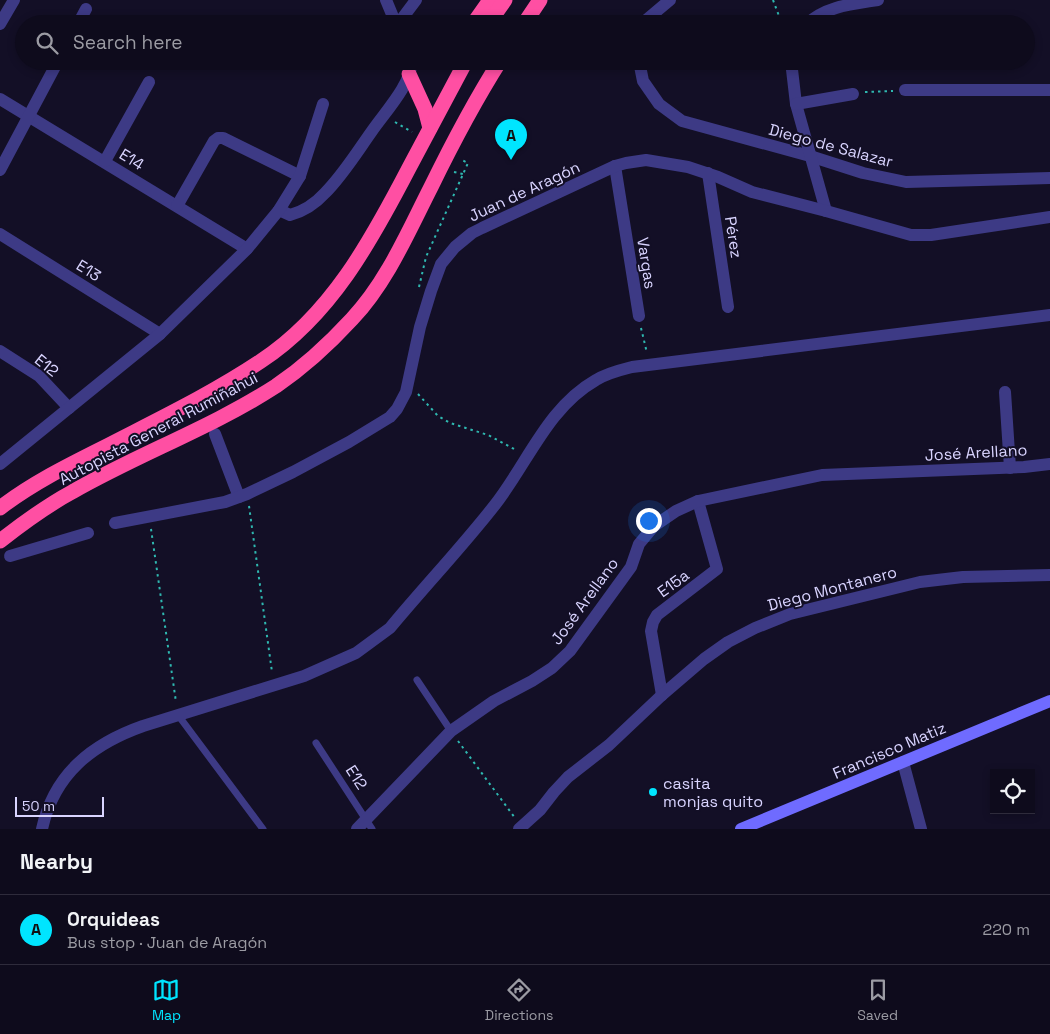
<!DOCTYPE html>
<html lang="en">
<head>
<meta charset="utf-8">
<style>
	:root { --surface:#0e0b1c; --page:#171425; --text:#f1f3f6; --muted:#9b9ba3; --line:#2e2b3b; --accent:#00e5ff }
	body { margin:0; font-family:"Space Grotesk",sans-serif; background:var(--page); color:var(--text) }
	.controls { position:absolute; right:15px; bottom:15px; display:grid; overflow:hidden; border-radius:0px; box-shadow:0 2px 8px #0003 }
	.controls button { width:45px; height:45px; display:grid; place-items:center; padding:0; border:0; border-bottom:1px solid var(--line); background:var(--surface); color:var(--text); font:25px sans-serif }
	.scale { position:absolute; left:15px; bottom:12px; width:89px; box-sizing:border-box; padding-left:5px; border:2px solid #d9d4ff; border-top:0; font-size:14px; line-height:18px; white-space:nowrap; color:#d9d4ff; -webkit-text-stroke:4px #130f26; paint-order:stroke }
	.you { position:absolute; left:648px; top:520px; width:18px; height:18px; margin:-12px; border:4px solid #fff; border-radius:50%; background:#1a73e8; box-shadow:0 0 0 8px #1a73e833 }
	.badge { display:grid; place-items:center; width:32px; height:32px; border-radius:50%; background:var(--accent); color:#111; font-size:16px; font-weight:700 }
	.pin { position:absolute; translate:-50% -41px; filter:drop-shadow(0 1px 2px #0008) }
	.pin::after { content:''; position:absolute; top:26px; width:18px; height:15px; background:inherit; clip-path:polygon(0 0,100% 0,50% 100%) }
	.list { margin:0; padding:0; list-style:none }
	h2 { display:flex; justify-content:space-between; align-items:center; height:65px; margin:0; padding:0 20px; font-size:21px }
	h2 small { font-size:16px; font-weight:400; color:var(--muted) }
	.list li { display:grid; grid-template-columns:32px 1fr auto; gap:15px; align-items:center; box-sizing:border-box; height:70px; padding:0 20px; border-top:1px solid var(--line) }
	.list b { display:block; font-size:19px; white-space:nowrap }
	.list p { margin:0; font-size:16px; white-space:nowrap; color:var(--muted) }
	.list em { font-size:16px; font-style:normal; color:var(--muted) }
	.icon { flex:none; width:28px; height:28px; fill:none; stroke:currentColor; stroke-width:2; stroke-linecap:round; stroke-linejoin:round }
	.map { position:relative; flex:none; width:1050px; height:829px; overflow:hidden }
	.search { position:absolute; background:var(--surface); box-shadow:0 2px 8px #0003; left:15px; right:15px; top:15px; height:55px; display:flex; align-items:center; gap:12px; box-sizing:border-box; padding:0 18px; border-radius:28px; color:var(--muted); font-size:19px }
	.sheet { height:135px; background:var(--surface) }
	nav { display:flex; justify-content:space-around; align-items:center; box-sizing:border-box; height:70px; border-top:1px solid var(--line); background:var(--surface); font-size:14px; color:var(--muted) }
	nav a { display:grid; justify-items:center; gap:2px }
	nav .on { color:var(--accent) }
	.map>svg:first-child { display:block }
</style>
</head>
<body>
<div class="map">
<svg width="1050" height="829" viewBox="0 0 1050 829">
	<rect width="100%" height="100%" fill="#130f26"/>
	<g fill="none" stroke-linecap="round" stroke-linejoin="round">
		<g stroke="#2fb8b0" stroke-width="2" stroke-dasharray="2.5 4" stroke-linecap="butt">
			<polyline points="773,0 782,24"/>
			<polyline points="865,92 893,91"/>
			<polyline points="395,122 412,132"/>
			<polyline points="454,172 463,174"/>
			<polyline points="419,287 426,257 468,163 460,159"/>
			<polyline points="641,328 647,353"/>
			<polyline points="418,394 438,416 450,423 488,435 516,450"/>
			<polyline points="249,506 272,672"/>
			<polyline points="151,529 176,702"/>
			<polyline points="458,741 515,818"/>
		</g>
		<g stroke="#3d3a85" stroke-width="7">
			<polyline points="417,680 451,731"/>
			<polyline points="178,715 263,829"/>
			<polyline points="316,743 372,829"/>
		</g>
		<g stroke="#3d3a85" stroke-width="12">
			<polyline points="386,0 396,24"/>
			<polyline points="0,24 14,0"/>
			<polyline points="78,24 86,9"/>
			<polyline points="398,24 416,0"/>
			<polyline points="645,24 645,21 670,0"/>
			<path d="M 807,24 C 826,6 853,4 878,0"/>
			<polyline points="639,61 643,81 659,104 682,121 810,156 863,173 906,182 1050,178"/>
			<polyline points="791,61 796,104 826,211"/>
			<polyline points="905,90 1050,90"/>
			<polyline points="0,99 247,249"/>
			<polyline points="796,104 853,94"/>
			<polyline points="105,161 149,82"/>
			<polyline points="615,166 639,316"/>
			<polyline points="0,170 58,61"/>
			<polyline points="708,173 728,307"/>
			<polyline points="177,206 214,141 218,138 223,138 300,176"/>
			<path d="M 279,210 L 290,215 C 305,211 315,204 325,193 C 343,175 357,152 372,131 C 385,112 411,85 412,61"/>
			<polyline points="0,234 160,334"/>
			<polyline points="0,351 39,376 69,408"/>
			<polyline points="1005,392 1010,468"/>
			<polyline points="215,434 239,497"/>
			<polyline points="0,464 160,334 247,249 279,210 300,176 323,104"/>
			<polyline points="115,523 225,502 247,494 293,472 349,442 390,417 397,409 406,392 420,327 431,291 441,264 455,247 472,233 482,228 615,166 626,163 646,160 688,167 718,177 752,192 826,211 911,235 931,235 1050,217"/>
			<polyline points="10,556 88,533"/>
			<polyline points="662,695 651,631 653,622 657,615 717,569 698,501"/>
			<polyline points="903,762 921,829"/>
			<path d="M 42,829 C 54,774 92,744 143,726 L 304,676 L 356,653 L 390,628 C 424,587 461,548 494,506 C 528,463 547,408 596,380 C 607,373 620,370 632,367 L 1050,315"/>
			<polyline points="357,829 451,731 494,701 532,681 552,668 570,651 631,567 639,544 654,526 676,511 698,501 822,475 1024,467 1050,464"/>
			<polyline points="519,829 540,810 554,792 568,777 609,745 662,695 704,659 728,642 755,628 790,614 920,582 963,577 1050,575"/>
		</g>
		<polyline stroke="#6f6bff" stroke-width="12" points="741,829 1050,701"/>
		<g stroke="#ff4fa3" stroke-width="15">
			<polyline points="473,24 490,0"/>
			<polyline points="488,24 505,0"/>
			<polyline points="524,24 540,0"/>
			<polyline points="409,74 425,109 430,128"/>
			<path d="M 0,508 C 31,484 67,466 101,449 C 155,421 210,395 261,361 C 331,315 371,241 409,168 C 428,132 447,97 466,61"/>
			<path d="M 0,541 C 23,523 46,506 72,492 C 138,454 211,428 276,386 C 304,367 329,344 352,319 C 387,282 408,232 431,187 C 452,144 474,102 500,61"/>
		</g>
	</g>
	<circle fill="#00e5ff" stroke="#130f26" stroke-width="2" cx="653" cy="792" r="5"/>
	<g text-anchor="middle" stroke-width="4" stroke-linejoin="round" paint-order="stroke">
		<g font-size="16" fill="#d9d4ff" stroke="#130f26">
			<text transform="translate(831 145) rotate(15)" y="6">Diego de Salazar</text>
			<text transform="translate(132 159) rotate(32)" y="6">E14</text>
			<text transform="translate(524 191) rotate(-25)" y="6">Juan de Aragón</text>
			<text transform="translate(734 237) rotate(81)" y="6">Pérez</text>
			<text transform="translate(647 263) rotate(81)" y="6">Vargas</text>
			<text transform="translate(89 270) rotate(32)" y="6">E13</text>
			<text transform="translate(47 365) rotate(39)" y="6">E12</text>
			<text transform="translate(158 428) rotate(-28)" y="6">Autopista General Rumiñahui</text>
			<text transform="translate(976 452) rotate(-3)" y="6">José Arellano</text>
			<text transform="translate(673 583) rotate(-36)" y="6">E15a</text>
			<text transform="translate(832 588) rotate(-15)" y="6">Diego Montanero</text>
			<text transform="translate(584 601) rotate(-54)" y="6">José Arellano</text>
			<text transform="translate(889 750) rotate(-23)" y="6">Francisco Matiz</text>
			<text transform="translate(357 777) rotate(57)" y="6">E12</text>
		</g>
		<g font-size="16" fill="#d9d4ff" stroke="#130f26" text-anchor="start">
			<text x="663" y="789">casita<tspan x="663" dy="18">monjas quito</tspan></text>
		</g>
	</g>
</svg>
<div class="controls">
<button><svg class="icon" aria-label="locate" viewBox="0 0 24 24"><circle cx="12" cy="12" r="6"/><path d="M12 2v4M12 18v4M2 12h4M18 12h4"/></svg></button>
</div>
<div class="scale">50 m</div>
<div class="you"></div>
<div class="pin badge" style="left:511px;top:160px">A</div>
<div class="search"><svg class="icon" aria-label="search" viewBox="0 0 24 24"><circle cx="10" cy="10" r="6"/><path d="M15 15l6 6"/></svg>Search here</div>
</div>
<section class="sheet">
<h2>Nearby<small></small></h2>
<ul class="list">
<li><span class="badge">A</span><div><b>Orquideas</b><p>Bus stop · Juan de Aragón</p></div><em>220 m</em></li>
</ul>
</section>
<nav>
<a class="on"><svg class="icon" aria-label="map" viewBox="0 0 24 24"><path d="M3 6l6-2 6 2 6-2v14l-6 2-6-2-6 2zM9 4v14M15 6v14"/></svg>Map</a>
<a><svg class="icon" aria-label="directions" viewBox="0 0 24 24"><path d="M12 3l9 9-9 9-9-9zM9 14v-3h6M13 9l2 2-2 2"/></svg>Directions</a>
<a><svg class="icon" aria-label="saved" viewBox="0 0 24 24"><path d="M7 4h10v16l-5-4-5 4z"/></svg>Saved</a>
</nav>
</body>
</html>
